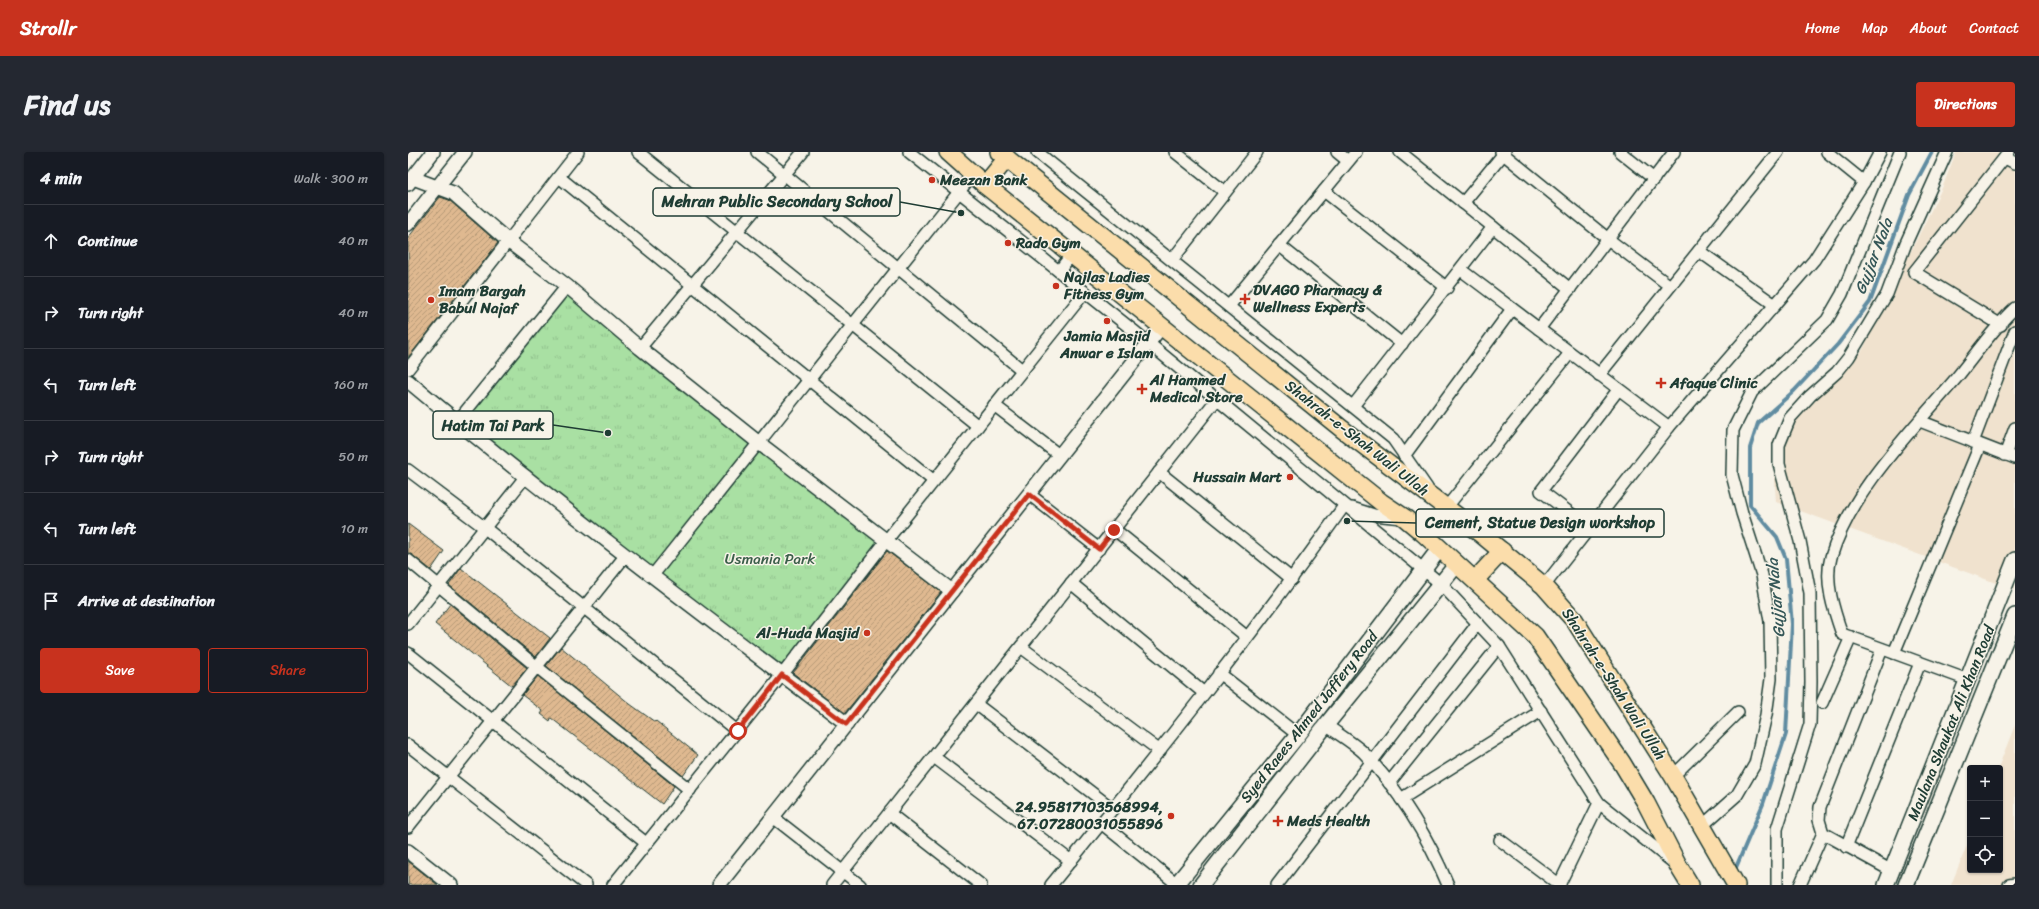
<!DOCTYPE html>
<html lang="en">
<head>
<meta charset="utf-8">
<style>
	:root { --surface:#171b24; --page:#242831; --text:#f1f3f6; --muted:#9ea1a6; --line:#363941; --accent:#c8321e }
	body { margin:0; font-family:Sriracha,sans-serif; background:var(--page); color:var(--text) }
	.controls { position:absolute; right:12px; bottom:12px; display:grid; overflow:hidden; border-radius:4px; box-shadow:0 1px 3px #0004 }
	.controls button { width:36px; height:36px; display:grid; place-items:center; padding:0; border:0; border-bottom:1px solid var(--line); background:var(--surface); color:var(--text); font:20px sans-serif }
	.stop { position:absolute; width:12px; height:12px; margin:-9px; border:3px solid #c8321e; border-radius:50%; background:#fff }
	.stop.end { background:#c8321e; border-color:#fff; box-shadow:0 1px 4px #0008 }
	.list { margin:0; padding:0; list-style:none }
	h2 { display:flex; justify-content:space-between; align-items:center; height:52px; margin:0; padding:0 16px; font-size:17px }
	h2 small { font-size:13px; font-weight:400; color:var(--muted) }
	.list li { display:grid; grid-template-columns:26px 1fr auto; gap:12px; align-items:center; box-sizing:border-box; height:72px; padding:0 16px; border-top:1px solid var(--line) }
	.list b { display:block; font-size:15px; white-space:nowrap }
	.list em { font-size:13px; font-style:normal; color:var(--muted) }
	.actions { display:flex; gap:8px; padding:12px 16px }
	.actions a { flex:1; padding:9px 0; border:1px solid var(--accent); border-radius:4px; text-align:center; font-size:14px; color:var(--accent) }
	.actions .main { background:var(--accent); color:#fff }
	.icon { flex:none; width:22px; height:22px; fill:none; stroke:currentColor; stroke-width:2; stroke-linecap:round; stroke-linejoin:round }
	.map { position:relative; flex:none; width:1607px; height:733px; overflow:hidden; border-radius:4px }
	header { display:flex; align-items:center; gap:24px; box-sizing:border-box; height:56px; padding:0 20px; background:var(--accent); color:#fff }
	header strong { font-size:19px }
	nav { display:flex; gap:22px; margin-inline-start:auto; font-size:14px }
	.intro { display:flex; align-items:center; justify-content:space-between; box-sizing:border-box; height:96px; padding:0 24px }
	h1 { margin:0; font-size:28px }
	.button { padding:10px 18px; border-radius:4px; background:var(--accent); color:#fff; font-size:14px; font-weight:700 }
	main { display:flex; gap:24px; padding:0 24px }
	aside { flex:1; background:var(--surface); border-radius:4px; box-shadow:0 1px 3px #0004 }
	.map>svg:first-child { display:block }
</style>
</head>
<body>
<header>
<strong>Strollr</strong>
<nav><a>Home</a><a>Map</a><a>About</a><a>Contact</a></nav>
</header>
<div class="intro"><h1>Find us</h1><a class="button">Directions</a></div>
<main>
<aside>
<h2>4 min<small>Walk · 300 m</small></h2>
<ul class="list">
<li><svg class="icon" aria-label="ahead" viewBox="0 0 24 24"><path d="M12 20V5M6 11l6-6 6 6"/></svg><div><b>Continue</b></div><em>40 m</em></li>
<li><svg class="icon" aria-label="right" viewBox="0 0 24 24"><path d="M7 20v-9h11M14 6l5 5-5 5"/></svg><div><b>Turn right</b></div><em>40 m</em></li>
<li><svg class="icon" aria-label="left" viewBox="0 0 24 24"><path d="M17 20v-9H6M10 6l-5 5 5 5"/></svg><div><b>Turn left</b></div><em>160 m</em></li>
<li><svg class="icon" aria-label="right" viewBox="0 0 24 24"><path d="M7 20v-9h11M14 6l5 5-5 5"/></svg><div><b>Turn right</b></div><em>50 m</em></li>
<li><svg class="icon" aria-label="left" viewBox="0 0 24 24"><path d="M17 20v-9H6M10 6l-5 5 5 5"/></svg><div><b>Turn left</b></div><em>10 m</em></li>
<li><svg class="icon" aria-label="arrive" viewBox="0 0 24 24"><path d="M6 21V4h12l-3 4 3 4H6"/></svg><div><b>Arrive at destination</b></div></li>
</ul>
<div class="actions"><a class="main">Save</a><a>Share</a></div>
</aside>
<div class="map">
<svg width="1607" height="733" viewBox="0 0 1607 733">
	<defs>
		<pattern id="park-tufts" width="24" height="20" patternUnits="userSpaceOnUse"><rect width="24" height="20" fill="#a9e0a3"/><path d="M3 7l-1-3M5 7V3M7 7l1-3M15 17l-1-3M17 17v-4M19 17l1-3" fill="none" stroke="#91c18d"/></pattern>
		<pattern id="building-hatch" width="6" height="6" patternUnits="userSpaceOnUse"><rect width="6" height="6" fill="#dfb990"/><path d="M-1 1l2-2M0 6l6-6M5 7l2-2" fill="none" stroke="#b49876"/></pattern>
	</defs>
	<rect width="100%" height="100%" fill="#f7f3e8"/>
	<filter id="ink" filterUnits="userSpaceOnUse"><feTurbulence type="fractalNoise" baseFrequency=".025" numOctaves="2"/><feDisplacementMap in="SourceGraphic" scale="8" xChannelSelector="R" yChannelSelector="G"/><feConvolveMatrix kernelMatrix="1 2 1 2 8 2 1 2 1" color-interpolation-filters="sRGB"/></filter>
	<g filter="url(#ink)">
		<g fill="#f0e2ce">
			<polygon points="1548,0 1607,0 1607,438 1368,350 1364,290 1454,199 1535,34"/>
			<polygon points="1607,573 1607,733 1543,733 1562,686 1562,718 1592,718 1592,616 1590,616"/>
		</g>
		<polygon fill="url(#park-tufts)" stroke="#648e6c" points="158,137 478,389 374,523 49,270"/>
		<g fill="none" stroke-linecap="round" stroke-linejoin="round">
			<polyline stroke="#618ca1" stroke-width="4" points="1326,720 1355,652 1378,582 1384,472 1378,407 1369,385 1342,353 1342,296 1350,271 1386,239 1430,192 1462,150 1501,43 1524,0"/>
		</g>
		<g fill="url(#building-hatch)" stroke="#1f3d34">
			<polygon points="32,45 41,48 90,91 0,206 0,86"/>
			<polygon points="0,372 36,399 23,418 4,403 0,401"/>
			<polygon points="479,399 533,440 437,561 385,521"/>
			<polygon points="53,416 142,486 128,505 41,433"/>
			<polygon points="42,452 119,516 104,534 27,472"/>
			<polygon points="153,495 222,552 247,570 248,569 290,603 275,624 138,514"/>
			<polygon points="130,524 266,634 254,652 143,566 142,569 133,562 135,559 114,543"/>
			<polygon points="0,709 30,733 0,733"/>
		</g>
		<g fill="none" stroke-linecap="round" stroke-linejoin="round">
			<defs>
				<g id="minor">
					<polyline points="230,0 570,274"/>
					<polyline points="349,0 614,218"/>
					<polyline points="501,0 726,179 1033,432 1091,494 1191,651 1266,711"/>
					<polyline points="629,0 985,287 1019,336"/>
					<polyline points="767,0 817,40"/>
					<polyline points="929,0 940,9"/>
					<polyline points="992,0 1162,137"/>
					<polyline points="1093,0 1200,87 1262,134"/>
					<polyline points="1212,0 1246,27"/>
					<polyline points="1419,0 1456,30"/>
					<polyline points="1597,6 1607,11"/>
					<polyline points="151,25 526,329"/>
					<polyline points="916,39 1039,136"/>
					<polyline points="1055,51 1097,0"/>
					<polyline points="871,93 994,192"/>
					<polyline points="1291,99 1367,153"/>
					<polyline points="764,108 849,0"/>
					<polyline points="1053,118 1261,275"/>
					<polyline points="651,119 664,102"/>
					<polyline points="821,154 948,0"/>
					<polyline points="1593,173 1506,120 1601,0"/>
					<polyline points="1131,177 1266,0"/>
					<polyline points="232,196 395,0"/>
					<polyline points="0,217 170,0"/>
					<polyline points="1191,223 1370,0"/>
					<polyline points="586,253 651,303"/>
					<polyline points="945,254 1085,75"/>
					<polyline points="1512,269 1607,306"/>
					<polyline points="49,270 159,134"/>
					<polyline points="1565,290 1607,179"/>
					<polyline points="1597,303 1607,276"/>
					<polyline points="996,304 1104,157"/>
					<polyline points="0,318 77,376 329,579"/>
					<polyline points="751,320 884,427"/>
					<polyline points="621,342 691,397"/>
					<polyline points="944,356 966,363 994,366"/>
					<polyline points="1038,356 1162,201"/>
					<polyline points="706,377 839,485"/>
					<polyline points="1183,377 1133,339 1210,238"/>
					<polyline points="0,408 129,515 282,638"/>
					<polyline points="245,423 551,40 565,21"/>
					<polyline points="663,431 796,541"/>
					<polyline points="1136,434 1261,275 1406,108 1456,30 1472,0"/>
					<polyline points="0,472 118,324"/>
					<polyline points="613,495 752,599"/>
					<polyline points="1474,497 1412,655 1411,668 1415,681 1484,719"/>
					<polyline points="0,501 238,691"/>
					<polyline points="1486,501 1572,293"/>
					<polyline points="811,521 890,583"/>
					<path d="M 1560,528 L 1434,482 C 1426,459 1416,430 1423,405 C 1443,338 1506,276 1550,224 C 1567,203 1587,174 1607,156"/>
					<polyline points="1414,551 1443,485"/>
					<polyline points="568,552 705,657"/>
					<path d="M 918,573 C 930,582 944,590 955,600 C 991,638 1020,685 1040,733"/>
					<polyline points="0,593 178,733"/>
					<polyline points="526,605 663,709"/>
					<polyline points="1265,624 1330,560"/>
					<polyline points="981,631 1091,494"/>
					<polyline points="993,647 1133,559"/>
					<polyline points="481,661 573,733"/>
					<polyline points="365,665 452,733"/>
					<polyline points="693,671 769,732"/>
					<polyline points="1294,674 1329,643 1347,612 1358,563 1363,527 1362,469 1354,423 1334,361 1324,323 1325,278 1344,240 1419,168 1434,142 1492,0"/>
					<polyline points="0,675 218,403"/>
					<polyline points="1092,688 1152,733"/>
					<polyline points="1438,695 1512,511"/>
					<polyline points="205,733 374,523 478,389 677,140"/>
					<polyline points="424,733 809,247"/>
					<path d="M 643,733 C 744,609 844,484 936,354"/>
					<polyline points="869,733 1070,471"/>
					<polyline points="1151,733 1191,651"/>
					<polyline points="1369,733 1369,677 1402,572 1403,530 1402,441 1392,389 1371,312 1371,293 1382,266 1402,244 1429,220 1441,205 1479,142 1498,91 1539,0"/>
					<polyline points="1392,733 1415,681"/>
					<polyline points="1601,733 1607,732"/>
				</g>
				<g id="tertiary">
					<polyline points="5,26 45,41 100,89 159,134 232,196 351,291 544,439"/>
					<polyline points="0,32 25,0"/>
					<polyline points="0,72 57,0"/>
					<path d="M 0,229 C 142,348 291,460 439,572"/>
					<polyline points="0,699 43,733"/>
					<polyline points="311,733 754,174"/>
				</g>
				<g id="secondary">
					<polyline points="768,733 890,583 1032,396"/>
					<polyline points="793,733 918,573 1049,412"/>
					<polyline points="1478,733 1607,408"/>
					<polyline points="1498,733 1607,464"/>
				</g>
				<g id="primary">
					<polyline points="540,0 577,33 973,350 997,366 1015,381 1127,484 1214,611 1238,651 1271,715 1282,733"/>
					<polyline points="591,0 934,277 1073,382 1136,434 1167,469 1265,624 1328,733"/>
					<polyline points="577,33 599,6"/>
					<polyline points="1067,428 1094,399"/>
				</g>
			</defs>
			<use href="#minor" stroke="#1f3d34" stroke-width="14"/>
			<use href="#tertiary" stroke="#1f3d34" stroke-width="16"/>
			<use href="#secondary" stroke="#1f3d34" stroke-width="18"/>
			<use href="#primary" stroke="#1f3d34" stroke-width="20"/>
			<use href="#minor" stroke="#f7f3e8" stroke-width="11"/>
			<use href="#tertiary" stroke="#f7f3e8" stroke-width="13"/>
			<use href="#secondary" stroke="#f7f3e8" stroke-width="15"/>
			<use href="#primary" stroke="#fbddab" stroke-width="17"/>
		</g>
	</g>
	<g fill="none" stroke-linecap="round" stroke-linejoin="round" filter="url(#ink)">
		<polyline stroke="#c8321e" stroke-width="5" points="330,579 374,523 438,572 621,342 691,397 706,378"/>
	</g>
	<g fill="#c8321e" stroke="#f7f3e8" stroke-width="1.5">
		<circle cx="524" cy="28" r="4"/>
		<circle cx="600" cy="91" r="4"/>
		<circle cx="648" cy="134" r="4"/>
		<path d="M835 141h4v4h4v4h-4v4h-4v-4h-4v-4h4z"/>
		<circle cx="23" cy="148" r="4"/>
		<circle cx="699" cy="169" r="4"/>
		<path d="M1251 225h4v4h4v4h-4v4h-4v-4h-4v-4h4z"/>
		<path d="M732 231h4v4h4v4h-4v4h-4v-4h-4v-4h4z"/>
		<circle cx="882" cy="325" r="4"/>
		<circle cx="459" cy="481" r="4"/>
		<circle cx="763" cy="664" r="4"/>
		<path d="M868 663h4v4h4v4h-4v4h-4v-4h-4v-4h4z"/>
	</g>
	<g text-anchor="middle" stroke-width="3" stroke-linejoin="round" paint-order="stroke">
		<g font-size="15" font-weight="bold" fill="#1f3d34" stroke="#f7f3e8" text-anchor="start">
			<text x="532" y="33">Meezan Bank</text>
			<text x="608" y="96">Rado Gym</text>
			<text x="656" y="130">Najlas Ladies<tspan x="656" dy="17">Fitness Gym</tspan></text>
			<text x="845" y="143">DVAGO Pharmacy &amp;<tspan x="845" dy="17">Wellness Experts</tspan></text>
			<text x="31" y="144">Imam Bargah<tspan x="31" dy="17">Babul Najaf</tspan></text>
			<text x="699" y="189" text-anchor="middle">Jamia Masjid<tspan x="699" dy="17">Anwar e Islam</tspan></text>
			<text x="742" y="233">Al Hammed<tspan x="742" dy="17">Medical Store</tspan></text>
			<text x="1262" y="236">Afaque Clinic</text>
			<text x="874" y="330" text-anchor="end">Hussain Mart</text>
			<text x="451" y="486" text-anchor="end">Al-Huda Masjid</text>
			<text x="755" y="660" text-anchor="end">24.95817103568994,<tspan x="755" dy="17">67.07280031055896</tspan></text>
			<text x="879" y="674">Meds Health</text>
		</g>
		<g font-size="15" fill="#1f3d34" stroke="#f7f3e8">
			<text transform="translate(949 286) rotate(38)" y="5">Shahrah-e-Shah Wali Ullah</text>
			<text transform="translate(1206 532) rotate(57)" y="5">Shahrah-e-Shah Wali Ullah</text>
			<text transform="translate(901 565) rotate(-52)" y="5">Syed Raees Ahmed Jaffery Road</text>
			<text transform="translate(1543 571) rotate(-68)" y="5">Maulana Shaukat Ali Khan Road</text>
		</g>
		<g font-size="15" fill="#3b5e4a" stroke="#f7f3e8">
			<text x="362" y="412">Usmania Park</text>
		</g>
		<g font-size="16" font-style="italic" fill="#355758" stroke="#f7f3e8">
			<text transform="translate(1465 104) rotate(-69)" y="6">Gujjar Nala</text>
			<text transform="translate(1367 446) rotate(-95)" y="6">Gujjar Nala</text>
		</g>
	</g>
	<path fill="none" stroke="#1f3d34" stroke-width="1.5" d="M553 61L492 50M200 281L145 273M939 369L1008 371"/>
	<g fill="#1f3d34" stroke="#f7f3e8" stroke-width="1.5">
		<circle cx="553" cy="61" r="4"/>
		<circle cx="200" cy="281" r="4"/>
		<circle cx="939" cy="369" r="4"/>
	</g>
	<g fill="#f7f3e8" stroke="#1f3d34" stroke-width="1.5">
		<rect x="245" y="36" width="247" height="28" rx="4"/>
		<rect x="25" y="259" width="120" height="28" rx="4"/>
		<rect x="1008" y="357" width="248" height="28" rx="4"/>
	</g>
	<g font-size="16" text-anchor="middle" font-weight="bold" fill="#1f3d34">
		<text x="369" y="55">Mehran Public Secondary School</text>
		<text x="85" y="279">Hatim Tai Park</text>
		<text x="1132" y="376">Cement, Statue Design workshop</text>
	</g>
</svg>
<div class="controls">
<button>+</button>
<button>−</button>
<button><svg class="icon" aria-label="locate" viewBox="0 0 24 24"><circle cx="12" cy="12" r="6"/><path d="M12 2v4M12 18v4M2 12h4M18 12h4"/></svg></button>
</div>
<div class="stop" style="left:330px;top:579px"></div>
<div class="stop end" style="left:706px;top:378px"></div>
</div>
</main>
</body>
</html>
